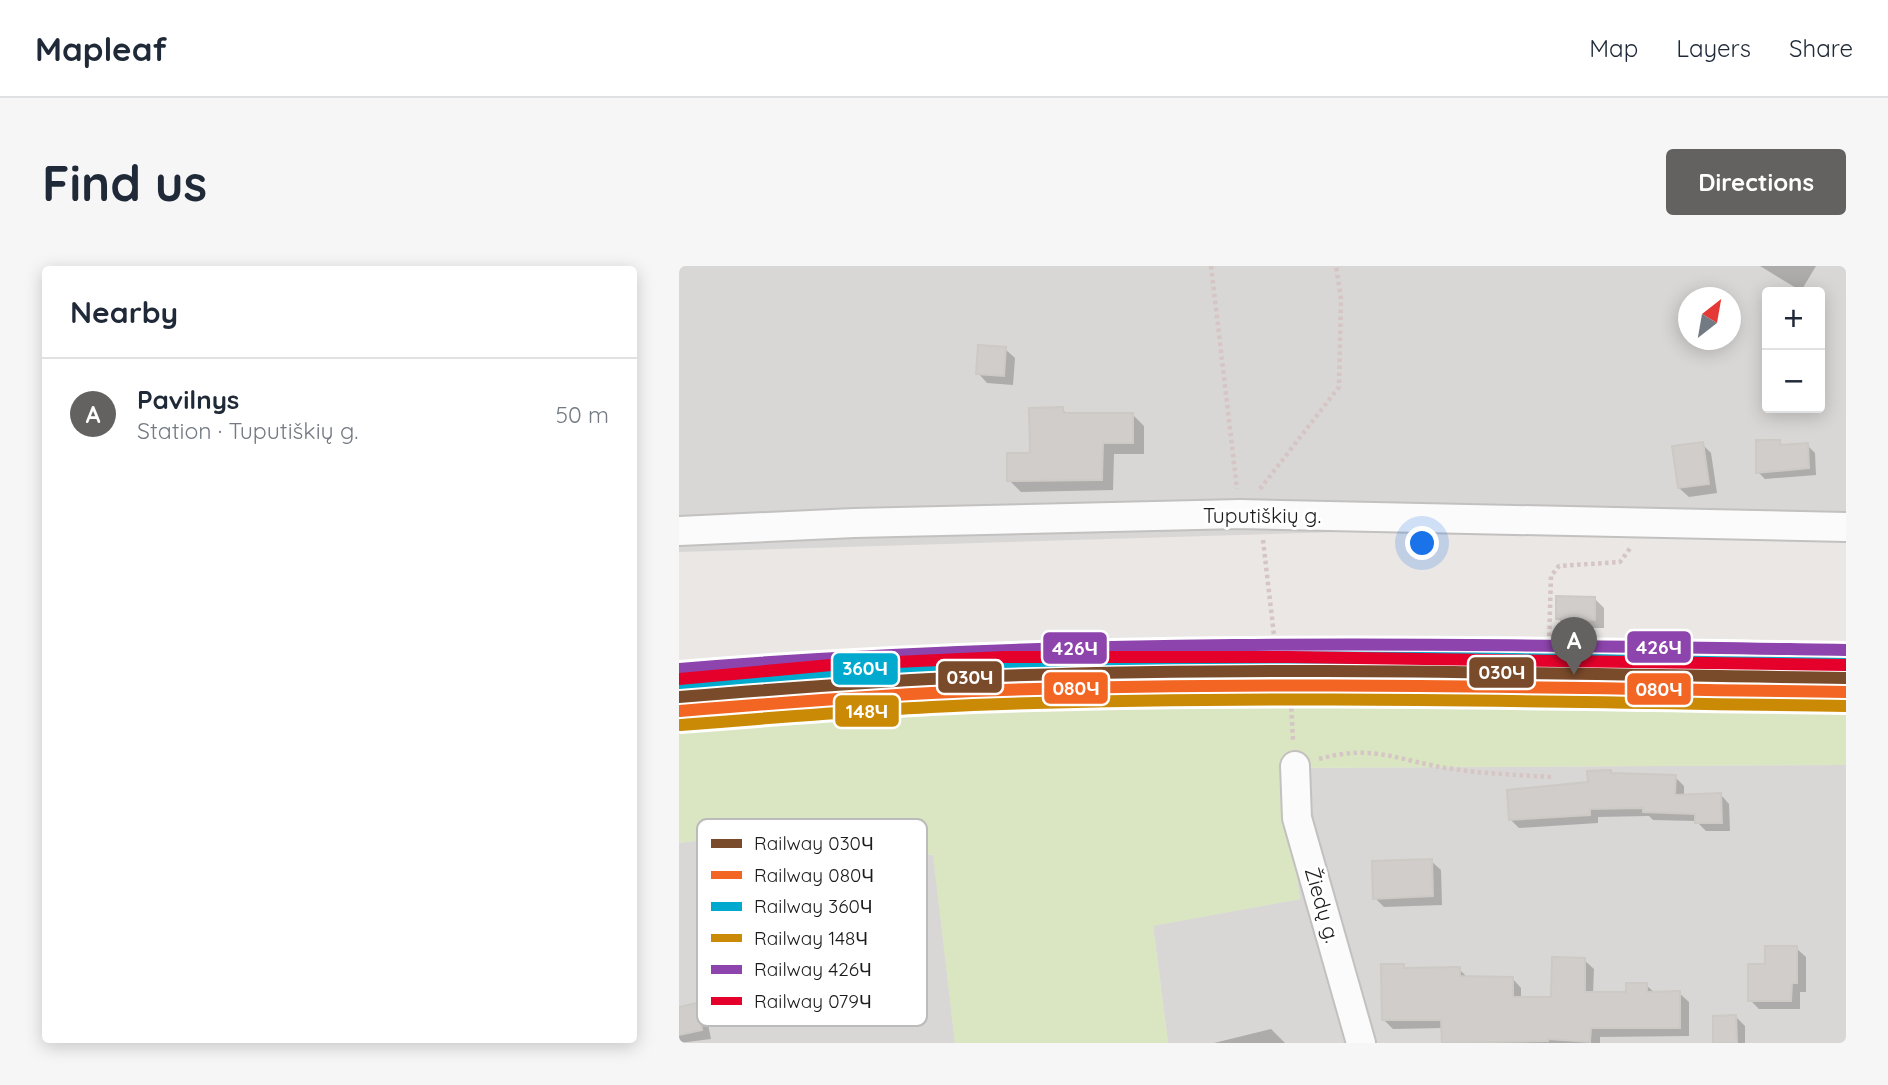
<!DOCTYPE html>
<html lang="en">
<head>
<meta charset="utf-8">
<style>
	:root { --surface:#fff; --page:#f6f6f7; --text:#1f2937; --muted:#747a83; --line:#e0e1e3; --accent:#636261 }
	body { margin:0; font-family:Quicksand,sans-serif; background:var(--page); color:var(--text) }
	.controls { position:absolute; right:21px; top:21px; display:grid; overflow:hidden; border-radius:7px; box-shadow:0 4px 18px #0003 }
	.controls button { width:63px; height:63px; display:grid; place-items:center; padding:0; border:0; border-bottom:2px solid var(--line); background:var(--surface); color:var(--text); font:35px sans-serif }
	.compass { position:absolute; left:999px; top:21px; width:63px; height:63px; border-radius:50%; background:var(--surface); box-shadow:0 4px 18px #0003; rotate:31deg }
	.you { position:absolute; left:744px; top:278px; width:24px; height:24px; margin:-18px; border:5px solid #fff; border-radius:50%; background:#1a73e8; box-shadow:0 0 0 10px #1a73e833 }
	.badge { display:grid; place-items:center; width:46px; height:46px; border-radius:50%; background:var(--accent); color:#fff; font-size:23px; font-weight:700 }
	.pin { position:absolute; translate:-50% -58px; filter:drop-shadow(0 2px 4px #0008) }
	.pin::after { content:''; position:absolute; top:37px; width:24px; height:21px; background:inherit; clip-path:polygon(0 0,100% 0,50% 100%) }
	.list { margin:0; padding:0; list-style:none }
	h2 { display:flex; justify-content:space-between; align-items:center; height:91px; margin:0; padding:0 28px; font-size:30px }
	h2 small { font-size:23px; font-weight:400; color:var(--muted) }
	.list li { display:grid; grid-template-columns:46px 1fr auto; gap:21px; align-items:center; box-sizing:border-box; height:112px; padding:0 28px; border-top:2px solid var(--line) }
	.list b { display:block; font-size:26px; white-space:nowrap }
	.list p { margin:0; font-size:23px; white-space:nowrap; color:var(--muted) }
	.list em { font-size:23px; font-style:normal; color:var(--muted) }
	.map { position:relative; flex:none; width:1167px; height:777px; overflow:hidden; border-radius:7px }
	header { display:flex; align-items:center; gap:42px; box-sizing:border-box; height:98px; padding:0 35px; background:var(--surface); border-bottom:2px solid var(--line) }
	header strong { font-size:33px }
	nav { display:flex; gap:38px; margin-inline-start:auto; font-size:24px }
	.intro { display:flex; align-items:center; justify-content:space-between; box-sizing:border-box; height:168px; padding:0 42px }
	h1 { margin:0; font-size:49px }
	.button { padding:18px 32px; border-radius:7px; background:var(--accent); color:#fff; font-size:24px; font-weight:700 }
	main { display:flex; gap:42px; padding:0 42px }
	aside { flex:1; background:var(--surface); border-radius:7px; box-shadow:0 4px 18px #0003 }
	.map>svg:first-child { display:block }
</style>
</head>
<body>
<header>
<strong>Mapleaf</strong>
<nav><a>Map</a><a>Layers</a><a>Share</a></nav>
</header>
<div class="intro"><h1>Find us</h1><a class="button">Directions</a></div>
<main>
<aside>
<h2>Nearby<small></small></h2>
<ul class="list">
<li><span class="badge">A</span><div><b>Pavilnys</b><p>Station · Tuputiškių g.</p></div><em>50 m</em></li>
</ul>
</aside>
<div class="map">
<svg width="1167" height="777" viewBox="0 0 1167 777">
	<rect width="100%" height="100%" fill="#eae7e4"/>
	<g fill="#d9d7d5" fill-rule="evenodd">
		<path d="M 0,0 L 1167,0 L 1167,274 L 727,264 L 0,286 ZM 1088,26 L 1141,26 L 1141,142 L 1088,142 ZM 1010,32 L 1052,32 L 1052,74 L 1010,74 Z"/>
		<polygon points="1167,499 1167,777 489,777 474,659 621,633 603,502"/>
		<polygon points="23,574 255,589 276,777 0,777 0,577"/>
	</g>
	<polygon fill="#dae6c2" points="524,417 1167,424 1167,499 603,502 621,633 474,660 489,777 276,777 254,589 23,574 0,577 0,444 150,433"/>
	<g fill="#0003">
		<polygon points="1081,0 1137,0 1122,25"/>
		<polygon points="326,83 336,92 334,119 308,117 299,107"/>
		<polygon points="383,143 389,149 453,148 465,160 465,188 435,188 434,224 342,226 330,214 353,188"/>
		<polygon points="1100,176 1105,180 1128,179 1136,187 1137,209 1086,213 1079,206"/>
		<polygon points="1023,178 1032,187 1038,227 1010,231 1000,222"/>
		<polygon points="916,333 925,342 925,362 888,362 879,352"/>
		<polygon points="996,511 1005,520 1005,530 1042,529 1050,538 1051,565 1027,565 1017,555 974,554 970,550 919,551 919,557 840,562 831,553"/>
		<polygon points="752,595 762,604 763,639 705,641 696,632"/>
		<polygon points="1117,682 1127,691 1127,726 1121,726 1121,743 1080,743 1071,734 1088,699"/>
		<polygon points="905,694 915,703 914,728 948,728 967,719 976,727 1000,727 1010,736 1010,770 921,771 921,777 765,777 764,762 714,763 705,754 725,700 729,704 780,703 789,712 833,712 842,722 842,733 874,733"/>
		<polygon points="17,739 27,748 32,773 0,777 0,743"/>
		<polygon points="1057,751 1066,760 1066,777 1036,777"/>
		<polygon points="592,763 606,777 535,777"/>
	</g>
	<g fill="#d1cdcb" stroke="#cdc9c5" stroke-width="2">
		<polygon points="299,79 327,81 325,110 297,108"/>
		<polygon points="384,141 384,147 454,147 454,177 424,177 423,214 328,215 328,187 351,187 350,142"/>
		<polygon points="1077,174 1101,174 1101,179 1129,177 1130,202 1077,207"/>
		<polygon points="1024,176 1030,218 999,222 993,180"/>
		<polygon points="877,330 916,331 916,354 877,353"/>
		<polygon points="932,504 932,507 997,509 996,529 1042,527 1043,557 1016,557 1016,548 964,546 964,542 911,543 911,549 830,554 828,524 909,516 908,505"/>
		<polygon points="753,593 754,630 694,633 693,595"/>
		<polygon points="1086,680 1118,680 1118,717 1113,717 1112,735 1069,735 1069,698 1086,698"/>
		<polygon points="873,691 906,692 906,726 947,726 947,717 968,717 968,726 1001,725 1001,762 912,762 911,776 869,773 869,775 763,777 762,754 703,754 702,698 725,698 725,702 781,701 781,710 834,711 834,731 872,731"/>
		<polygon points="18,737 23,764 0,769 0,741"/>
		<polygon points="1057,749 1058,777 1034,777 1034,750"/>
	</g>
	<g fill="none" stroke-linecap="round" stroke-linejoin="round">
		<defs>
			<g id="minor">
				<polyline points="0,265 175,257 561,248 1167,261"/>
				<polyline points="616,500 618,552 682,777"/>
			</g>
		</defs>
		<use href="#minor" stroke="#c2c1c0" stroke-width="32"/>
		<g stroke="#d5c5c4" stroke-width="4.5" stroke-dasharray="3.5 3.5" stroke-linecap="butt">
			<polyline points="532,0 558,223"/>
			<polyline points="581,223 660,121 662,33 657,0"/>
			<polyline points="584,274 596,378 609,378 614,475"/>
			<polyline points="870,377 872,310 880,300 941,296 952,281"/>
			<path d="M 640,493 C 696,477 722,496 774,503 C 807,508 840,509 873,511"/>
		</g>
		<use href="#minor" stroke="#fcfbfb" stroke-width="28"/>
		<defs>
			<path id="rail-1" d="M 0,431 C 97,423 195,415 293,411 C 584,399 876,408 1167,412"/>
			<path id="rail-2" d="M 1,445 C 99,437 196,429 294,425 C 584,414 876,422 1167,426"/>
			<path id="rail-3" d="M 0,417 C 97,409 195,401 293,397 C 584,386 876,394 1167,398"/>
			<path id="rail-4" d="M 2,459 C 100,451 197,443 294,439 C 585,428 876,436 1167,440"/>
			<path id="rail-5" d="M 0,403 C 390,370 776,378 1167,384"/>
			<polyline id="rail-6" points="0,413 152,399 325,391 609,391 1167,399"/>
		</defs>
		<use href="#rail-1" stroke="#fff" stroke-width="18"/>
		<use href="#rail-2" stroke="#fff" stroke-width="18"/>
		<use href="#rail-3" stroke="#fff" stroke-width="18"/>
		<use href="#rail-4" stroke="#fff" stroke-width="18"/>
		<use href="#rail-5" stroke="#fff" stroke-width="18"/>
		<use href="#rail-6" stroke="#fff" stroke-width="18"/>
		<use href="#rail-1" stroke="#7a4b2a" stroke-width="12"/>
		<use href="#rail-2" stroke="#f26522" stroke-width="12"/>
		<use href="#rail-3" stroke="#00a9ce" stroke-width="12"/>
		<use href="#rail-4" stroke="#cb8a05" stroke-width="12"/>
		<use href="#rail-5" stroke="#8e44ad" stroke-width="12"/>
		<use href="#rail-6" stroke="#e4002b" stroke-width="12"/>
	</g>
	<g text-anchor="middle" stroke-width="6" stroke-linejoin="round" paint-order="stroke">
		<g font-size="21" fill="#1b1b1b" stroke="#fff">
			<text x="583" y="257">Tuputiškių g.</text>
			<text transform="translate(643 639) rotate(74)" y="7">Žiedų g.</text>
		</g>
	</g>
	<rect x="18" y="553" width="230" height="207" rx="10" fill="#fff" stroke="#bbb" stroke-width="2"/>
	<rect x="32" y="573" width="31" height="9" fill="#7a4b2a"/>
	<rect x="32" y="605" width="31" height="8" fill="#f26522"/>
	<rect x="32" y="636" width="31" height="9" fill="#00a9ce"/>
	<rect x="32" y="668" width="31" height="8" fill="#cb8a05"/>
	<rect x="32" y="699" width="31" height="9" fill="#8e44ad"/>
	<rect x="32" y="731" width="31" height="8" fill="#e4002b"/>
	<g font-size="19" fill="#1b1b1b">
		<text x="75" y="584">Railway 030Ч</text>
		<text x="75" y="616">Railway 080Ч</text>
		<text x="75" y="647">Railway 360Ч</text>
		<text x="75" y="679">Railway 148Ч</text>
		<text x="75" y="710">Railway 426Ч</text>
		<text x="75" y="742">Railway 079Ч</text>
	</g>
	<g stroke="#fff" stroke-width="2.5">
		<rect x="947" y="364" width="66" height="34" rx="7" fill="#8e44ad"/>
		<rect x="363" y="365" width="66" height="34" rx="7" fill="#8e44ad"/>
		<rect x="153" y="386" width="67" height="34" rx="7" fill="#00a9ce"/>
		<rect x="789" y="390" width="67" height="33" rx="7" fill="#7a4b2a"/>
		<rect x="258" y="394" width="66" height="34" rx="7" fill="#7a4b2a"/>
		<rect x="364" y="405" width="66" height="34" rx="7" fill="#f26522"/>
		<rect x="947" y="406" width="66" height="34" rx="7" fill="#f26522"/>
		<rect x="155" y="428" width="66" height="34" rx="7" fill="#cb8a05"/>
	</g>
	<g font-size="19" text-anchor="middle" font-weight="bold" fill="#fff">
		<text x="980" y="388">426Ч</text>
		<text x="396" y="389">426Ч</text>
		<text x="186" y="409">360Ч</text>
		<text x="823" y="413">030Ч</text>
		<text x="291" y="418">030Ч</text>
		<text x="397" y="429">080Ч</text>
		<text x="980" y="430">080Ч</text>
		<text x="188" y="452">148Ч</text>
	</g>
</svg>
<div class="controls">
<button>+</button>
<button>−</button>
</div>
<svg class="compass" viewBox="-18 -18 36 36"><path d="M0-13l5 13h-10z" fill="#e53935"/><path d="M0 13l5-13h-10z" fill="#747a83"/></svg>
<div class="you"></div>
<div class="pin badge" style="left:895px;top:409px">A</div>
</div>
</main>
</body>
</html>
